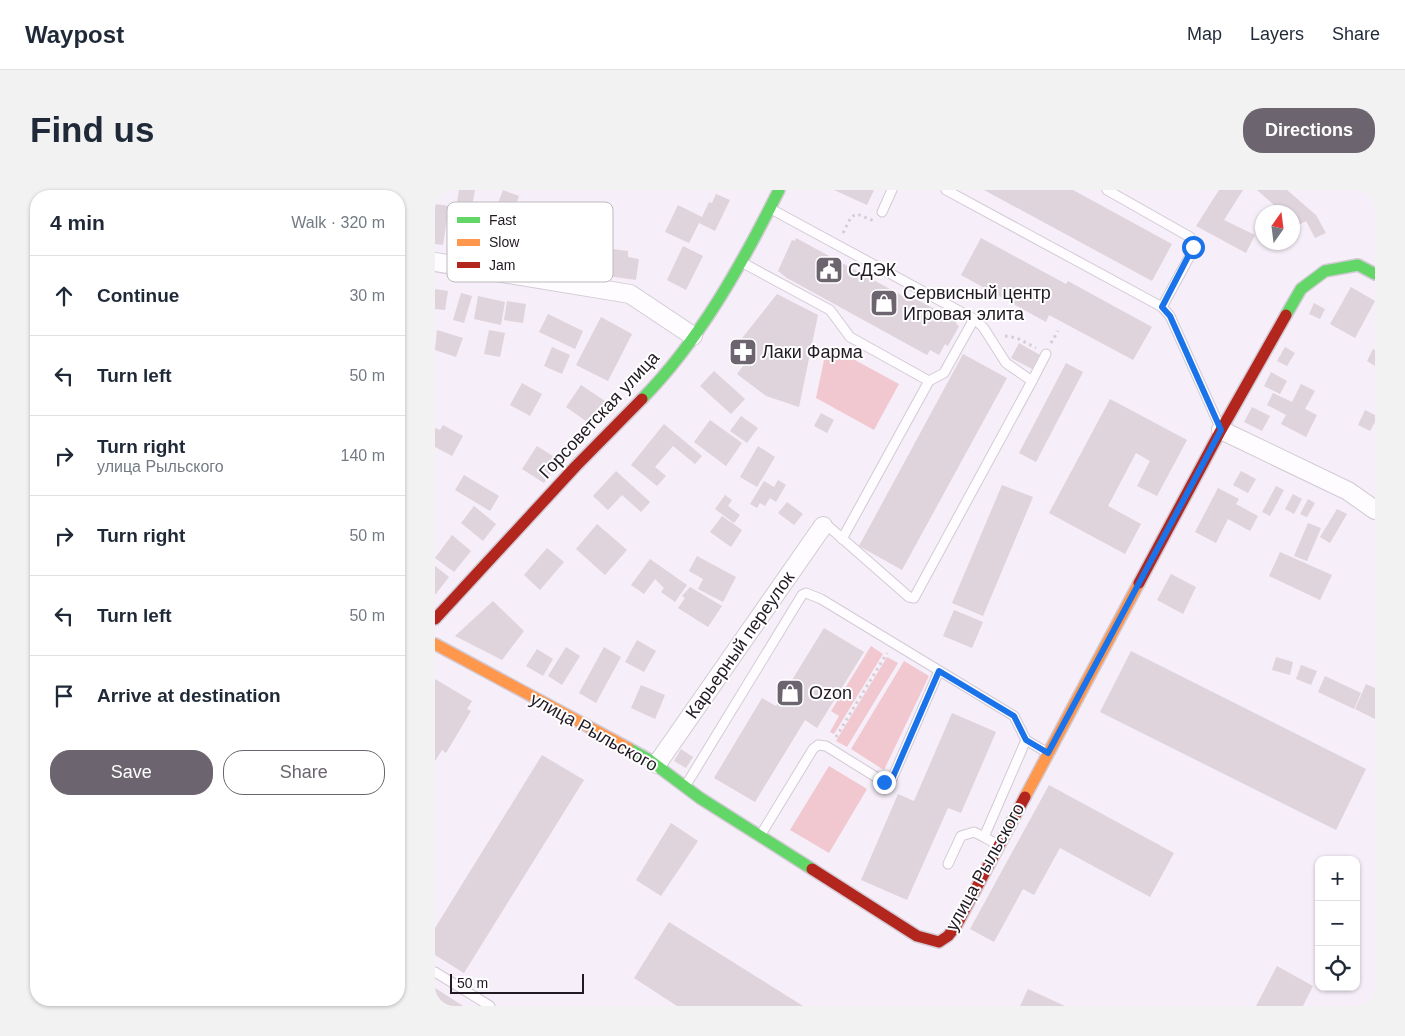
<!DOCTYPE html>
<html lang="en">
<head>
<meta charset="utf-8">
<style>
	:root { --surface:#fff; --page:#f2f2f3; --text:#1f2937; --muted:#747a83; --line:#e0e1e3; --accent:#6c646e }
	body { margin:0; font-family:Helvetica,sans-serif; background:var(--page); color:var(--text) }
	.controls { position:absolute; right:15px; bottom:15px; display:grid; overflow:hidden; border-radius:10px; box-shadow:0 1px 4px #0004 }
	.controls button { width:45px; height:45px; display:grid; place-items:center; padding:0; border:0; border-bottom:1px solid var(--line); background:var(--surface); color:var(--text); font:25px sans-serif }
	.compass { position:absolute; left:820px; top:15px; width:45px; height:45px; border-radius:50%; background:var(--surface); box-shadow:0 1px 4px #0004; rotate:14deg }
	.scale { position:absolute; left:15px; bottom:12px; width:134px; box-sizing:border-box; padding-left:5px; border:2px solid #221a23; border-top:0; font-size:14px; line-height:18px; white-space:nowrap; color:#221a23; -webkit-text-stroke:4px #fff; paint-order:stroke }
	.stop { position:absolute; width:15px; height:15px; margin:-11px; border:4px solid #1a73e8; border-radius:50%; background:#fff }
	.stop.end { background:#1a73e8; border-color:#fff; box-shadow:0 1px 5px #0008 }
	.list { margin:0; padding:0; list-style:none }
	h2 { display:flex; justify-content:space-between; align-items:center; height:65px; margin:0; padding:0 20px; font-size:21px }
	h2 small { font-size:16px; font-weight:400; color:var(--muted) }
	.list li { display:grid; grid-template-columns:32px 1fr auto; gap:15px; align-items:center; box-sizing:border-box; height:80px; padding:0 20px; border-top:1px solid var(--line) }
	.list b { display:block; font-size:19px; white-space:nowrap }
	.list p { margin:0; font-size:16px; white-space:nowrap; color:var(--muted) }
	.list em { font-size:16px; font-style:normal; color:var(--muted) }
	.actions { display:flex; gap:10px; padding:15px 20px }
	.actions a { flex:1; padding:11px 0; border:1px solid var(--accent); border-radius:20px; text-align:center; font-size:18px; color:var(--accent) }
	.actions .main { background:var(--accent); color:#fff }
	.icon { flex:none; width:28px; height:28px; fill:none; stroke:currentColor; stroke-width:2; stroke-linecap:round; stroke-linejoin:round }
	.map { position:relative; flex:none; width:940px; height:816px; overflow:hidden; border-radius:20px }
	header { display:flex; align-items:center; gap:30px; box-sizing:border-box; height:70px; padding:0 25px; background:var(--surface); border-bottom:1px solid var(--line) }
	header strong { font-size:24px }
	nav { display:flex; gap:28px; margin-inline-start:auto; font-size:18px }
	.intro { display:flex; align-items:center; justify-content:space-between; box-sizing:border-box; height:120px; padding:0 30px }
	h1 { margin:0; font-size:35px }
	.button { padding:12px 22px; border-radius:20px; background:var(--accent); color:#fff; font-size:18px; font-weight:700 }
	main { display:flex; gap:30px; padding:0 30px }
	aside { flex:1; background:var(--surface); border-radius:20px; box-shadow:0 1px 4px #0004 }
	.map>svg:first-child { display:block }
</style>
</head>
<body>
<header>
<strong>Waypost</strong>
<nav><a>Map</a><a>Layers</a><a>Share</a></nav>
</header>
<div class="intro"><h1>Find us</h1><a class="button">Directions</a></div>
<main>
<aside>
<h2>4 min<small>Walk · 320 m</small></h2>
<ul class="list">
<li><svg class="icon" aria-label="ahead" viewBox="0 0 24 24"><path d="M12 20V5M6 11l6-6 6 6"/></svg><div><b>Continue</b></div><em>30 m</em></li>
<li><svg class="icon" aria-label="left" viewBox="0 0 24 24"><path d="M17 20v-9H6M10 6l-5 5 5 5"/></svg><div><b>Turn left</b></div><em>50 m</em></li>
<li><svg class="icon" aria-label="right" viewBox="0 0 24 24"><path d="M7 20v-9h11M14 6l5 5-5 5"/></svg><div><b>Turn right</b><p>улица Рыльского</p></div><em>140 m</em></li>
<li><svg class="icon" aria-label="right" viewBox="0 0 24 24"><path d="M7 20v-9h11M14 6l5 5-5 5"/></svg><div><b>Turn right</b></div><em>50 m</em></li>
<li><svg class="icon" aria-label="left" viewBox="0 0 24 24"><path d="M17 20v-9H6M10 6l-5 5 5 5"/></svg><div><b>Turn left</b></div><em>50 m</em></li>
<li><svg class="icon" aria-label="arrive" viewBox="0 0 24 24"><path d="M6 21V4h12l-3 4 3 4H6"/></svg><div><b>Arrive at destination</b></div></li>
</ul>
<div class="actions"><a class="main">Save</a><a>Share</a></div>
</aside>
<div class="map">
<svg width="940" height="816" viewBox="0 0 940 816">
	<rect width="100%" height="100%" fill="#f6eef8"/>
	<g fill="#f1c8d0">
		<polygon points="396,157 464,194 439,240 381,208 389,170"/>
		<polygon points="436,456 448,464 399,544 395,542 404,526 396,521"/>
		<polygon points="452,467 463,473 412,557 401,551"/>
		<polygon points="469,471 494,486 449,580 416,559"/>
		<polygon points="394,576 432,599 394,663 355,640"/>
	</g>
	<g fill="#dfd3dc">
		<polygon points="24,0 40,0 36,21 21,19"/>
		<polygon points="68,0 84,6 72,40 55,34"/>
		<polygon points="399,0 439,0 432,15"/>
		<polygon points="549,0 638,0 737,54 717,91"/>
		<polygon points="784,0 808,0 789,30 820,45 811,63 761,36"/>
		<polygon points="822,0 852,0 881,25 891,43 880,48 871,31 858,38 858,22 847,22"/>
		<polygon points="281,4 295,10 280,41 264,33 254,53 230,42 243,15 267,27 274,12 277,13"/>
		<polygon points="0,14 14,16 8,55 0,54"/>
		<polygon points="361,48 477,111 479,108 522,131 521,134 524,136 513,156 510,154 504,165 495,160 492,165 352,88 343,81 357,50 360,51"/>
		<polygon points="546,48 631,94 633,91 717,137 698,170 614,125 611,132 526,85"/>
		<polygon points="248,56 268,66 251,100 232,90"/>
		<polygon points="177,59 193,61 193,67 204,69 201,90 173,86"/>
		<polygon points="916,97 940,111 920,148 895,134"/>
		<polygon points="0,99 13,101 10,120 0,119"/>
		<polygon points="26,103 37,106 29,133 18,130"/>
		<polygon points="342,104 383,125 364,217 331,206 302,184 310,173 296,162"/>
		<polygon points="43,106 70,112 66,135 39,129"/>
		<polygon points="72,111 91,114 88,133 69,130"/>
		<polygon points="879,113 890,119 885,129 874,124"/>
		<polygon points="113,124 148,141 140,159 104,142"/>
		<polygon points="166,127 197,144 173,191 141,175"/>
		<polygon points="2,140 28,148 21,167 0,160"/>
		<polygon points="54,140 70,143 65,167 49,164"/>
		<polygon points="584,153 605,165 597,179 576,168"/>
		<polygon points="117,157 135,165 127,184 109,176"/>
		<polygon points="850,157 860,163 852,176 842,171"/>
		<polygon points="938,159 940,160 940,176 932,171"/>
		<polygon points="528,164 572,188 467,380 424,356"/>
		<polygon points="631,173 648,182 601,272 584,263"/>
		<polygon points="279,181 310,209 296,224 265,196"/>
		<polygon points="836,182 852,191 845,204 829,196"/>
		<polygon points="87,193 107,204 95,226 75,215"/>
		<polygon points="866,194 880,201 870,219 882,225 871,247 846,234 851,225 832,215 838,203 857,212"/>
		<polygon points="146,195 170,211 155,234 131,217"/>
		<polygon points="675,209 752,250 722,306 702,296 715,271 701,263 673,316 706,334 690,364 614,323"/>
		<polygon points="817,217 835,226 827,241 809,232"/>
		<polygon points="930,220 940,225 940,232 935,241 923,235"/>
		<polygon points="386,223 399,230 392,243 379,236"/>
		<polygon points="306,226 323,238 312,253 295,241"/>
		<polygon points="275,230 307,253 291,276 259,252"/>
		<polygon points="229,234 267,266 260,274 238,256 220,277 231,286 222,296 196,275"/>
		<polygon points="8,235 28,246 17,266 0,257 0,238 5,240"/>
		<polygon points="102,256 124,270 109,293 87,279"/>
		<polygon points="323,256 340,267 322,297 305,287"/>
		<polygon points="181,281 215,312 206,322 187,305 173,320 158,306"/>
		<polygon points="806,281 821,289 813,303 798,295"/>
		<polygon points="29,285 64,306 55,321 20,300"/>
		<polygon points="343,290 351,295 341,312 335,308 330,316 325,313 322,318 315,314 329,291 339,297"/>
		<polygon points="567,295 598,307 548,426 517,413"/>
		<polygon points="841,296 849,300 835,326 827,322"/>
		<polygon points="783,298 804,309 801,314 823,326 815,341 793,329 781,353 760,342"/>
		<polygon points="858,304 867,309 859,324 850,319"/>
		<polygon points="290,305 297,310 293,316 305,325 299,333 280,319"/>
		<polygon points="873,309 880,313 872,327 865,324"/>
		<polygon points="352,312 368,324 359,335 343,323"/>
		<polygon points="39,316 61,334 48,351 26,333"/>
		<polygon points="902,319 912,324 895,353 885,347"/>
		<polygon points="287,326 307,340 296,357 275,342"/>
		<polygon points="873,333 886,338 872,371 859,366"/>
		<polygon points="162,334 192,360 170,385 141,359"/>
		<polygon points="17,345 36,361 19,382 0,368"/>
		<polygon points="112,358 129,372 105,400 89,385"/>
		<polygon points="845,362 897,385 885,410 834,386"/>
		<polygon points="262,366 301,387 288,412 263,399 268,389 254,381"/>
		<polygon points="215,369 252,395 240,412 226,402 229,398 220,389 209,404 196,395"/>
		<polygon points="0,376 14,387 0,405"/>
		<polygon points="736,384 761,397 748,424 722,410"/>
		<polygon points="255,397 287,416 273,437 243,418 250,408 247,406"/>
		<polygon points="58,411 89,441 67,470 20,446"/>
		<polygon points="519,420 548,432 537,458 508,446"/>
		<polygon points="389,438 429,462 382,538 370,530 320,612 279,588 327,508 341,516"/>
		<polygon points="202,450 221,461 209,482 190,472"/>
		<polygon points="131,457 145,466 127,495 113,486"/>
		<polygon points="169,457 186,467 161,513 144,503"/>
		<polygon points="102,459 118,469 108,486 91,476"/>
		<polygon points="696,461 931,579 901,640 665,522"/>
		<polygon points="841,467 858,472 855,485 837,480"/>
		<polygon points="866,475 882,481 876,495 861,489"/>
		<polygon points="890,486 926,503 919,519 883,502"/>
		<polygon points="0,489 37,511 32,519 36,521 11,563 7,560 0,571"/>
		<polygon points="931,494 940,498 940,529 920,519"/>
		<polygon points="206,495 230,505 220,529 196,518"/>
		<polygon points="517,523 561,542 526,623 513,618 472,710 426,690 463,604 479,611"/>
		<polygon points="246,559 258,567 251,578 239,571"/>
		<polygon points="107,565 149,590 29,783 0,765 0,738"/>
		<polygon points="614,595 739,663 715,707 625,658 599,705 588,699 559,752 535,739"/>
		<polygon points="236,633 263,651 226,706 201,690"/>
		<polygon points="234,732 368,816 242,816 199,788"/>
		<polygon points="842,776 878,796 868,816 821,816"/>
		<polygon points="0,798 28,816 0,816"/>
		<polygon points="593,799 630,816 585,816"/>
	</g>
	<g fill="none" stroke-linecap="round" stroke-linejoin="round">
		<defs>
			<g id="lane">
				<polyline points="511,0 727,117 735,126 784,235"/>
				<polyline points="672,0 755,47 757,62 727,117"/>
				<polyline points="336,19 539,129 548,137 571,173 597,191 479,408 474,407 393,336 388,336"/>
				<polyline points="447,22 457,0"/>
				<polyline points="308,73 395,120 415,147 494,191"/>
				<polyline points="597,191 611,164"/>
				<polyline points="407,349 494,191 509,183 539,129"/>
				<polyline points="251,595 367,405 371,403 386,409 579,526 591,550 613,563"/>
				<polyline points="325,646 378,559 383,555 391,556 449,592 457,589 504,481"/>
				<polyline points="563,655 549,647 591,550"/>
				<polyline points="513,674 526,646 539,642 549,647"/>
				<polyline points="0,782 55,816"/>
			</g>
			<g id="street">
				<polyline points="0,72 195,104 258,146"/>
				<polyline points="786,240 913,301 940,320"/>
				<polyline points="222,574 388,336"/>
			</g>
			<g id="fast">
				<polyline points="851,125 866,99 890,81 923,75 940,84"/>
				<path d="M 207,209 C 265,150 307,74 344,0"/>
				<polyline points="193,558 213,569 265,608 377,679"/>
			</g>
			<g id="slow">
				<polyline points="0,454 193,558"/>
				<polyline points="590,607 704,393"/>
			</g>
			<g id="jam">
				<polyline points="704,393 786,240 851,125"/>
				<polyline points="0,429 141,276 207,209"/>
				<polyline points="377,679 482,746 504,752 513,746 521,736 590,607"/>
			</g>
		</defs>
		<use href="#lane" stroke="#d2cad4" stroke-width="11"/>
		<use href="#street" stroke="#d2cad4" stroke-width="20"/>
		<use href="#fast" stroke="#d2cad4" stroke-width="14"/>
		<use href="#slow" stroke="#d2cad4" stroke-width="14"/>
		<use href="#jam" stroke="#d2cad4" stroke-width="14"/>
		<g stroke="#d3cfd4" stroke-width="3" stroke-dasharray="2.5 4" stroke-linecap="butt">
			<polyline points="408,43 416,27 422,24 439,31"/>
			<polyline points="570,146 582,148 601,158"/>
			<polyline points="616,153 623,141"/>
			<polyline points="401,547 452,463"/>
		</g>
		<use href="#lane" stroke="#fefcfe" stroke-width="9"/>
		<use href="#street" stroke="#fefcfe" stroke-width="18"/>
		<use href="#fast" stroke="#63d668" stroke-width="11"/>
		<use href="#slow" stroke="#ff974d" stroke-width="11"/>
		<use href="#jam" stroke="#b3261e" stroke-width="11"/>
	</g>
	<g fill="none" stroke-linecap="round" stroke-linejoin="round">
		<polyline stroke="#1a73e8" stroke-width="6" points="449,592 457,589 504,481 579,526 591,550 613,563 786,240 735,126 727,117 758,57"/>
	</g>
	<defs>
		<symbol id="civic-square" viewBox="-11 -11 22 22"><rect x="-9" y="-9" width="18" height="18" rx="4" fill="#6c646e" stroke="#fff"/><path d="M-.6-6.5H3V-4.5H.6V-3L4-1V1h2V6H-6V1h2V-1L-.6-3ZM-1.2 2.5V6h2.4V2.5Z" fill="#fff"/></symbol>
		<symbol id="shop-square" viewBox="-11 -11 22 22"><rect x="-9" y="-9" width="18" height="18" rx="4" fill="#6c646e" stroke="#fff"/><path d="M-5-2.5h2.3a2.7 3.5 0 0 1 5.4 0H5L5.5 6h-11ZM-1.5-2.5h3a1.5 2.3 0 0 0-3 0Z" fill="#fff"/></symbol>
		<symbol id="pharmacy-square" viewBox="-11 -11 22 22"><rect x="-9" y="-9" width="18" height="18" rx="4" fill="#6c646e" stroke="#fff"/><path d="M-2-6h4v4h4v4h-4v4h-4v-4h-4v-4h4Z" fill="#fff"/></symbol>
	</defs>
	<g fill-rule="evenodd">
		<use href="#civic-square" x="378" y="64" width="32" height="32"/>
		<use href="#shop-square" x="433" y="97" width="32" height="32"/>
		<use href="#pharmacy-square" x="292" y="146" width="32" height="32"/>
		<use href="#shop-square" x="339" y="487" width="32" height="32"/>
	</g>
	<g text-anchor="middle" stroke-width="4" stroke-linejoin="round" paint-order="stroke">
		<g font-size="18" fill="#221a23" stroke="#fff" text-anchor="start">
			<text x="413" y="86">СДЭК</text>
			<text x="468" y="109">Сервисный центр<tspan x="468" dy="21">Игровая элита</tspan></text>
			<text x="327" y="168">Лаки Фарма</text>
			<text x="374" y="509">Ozon</text>
		</g>
		<g font-size="18" fill="#221a23" stroke="#fff">
			<text transform="translate(164 225) rotate(-47)" y="6">Горсоветская улица</text>
			<text transform="translate(305 455) rotate(-55)" y="6">Карьерный переулок</text>
			<text transform="translate(159 542) rotate(29)" y="6">улица Рыльского</text>
			<text transform="translate(550 677) rotate(-61)" y="6">улица Рыльского</text>
		</g>
	</g>
	<rect x="12" y="12" width="166" height="80" rx="8" fill="#fff" stroke="#bdbabd" stroke-width="1"/>
	<rect x="22" y="27" width="23" height="6" fill="#63d668"/>
	<rect x="22" y="49" width="23" height="7" fill="#ff974d"/>
	<rect x="22" y="72" width="23" height="6" fill="#b3261e"/>
	<g font-size="14" fill="#221a23">
		<text x="54" y="35">Fast</text>
		<text x="54" y="57">Slow</text>
		<text x="54" y="80">Jam</text>
	</g>
</svg>
<div class="controls">
<button>+</button>
<button>−</button>
<button><svg class="icon" aria-label="locate" viewBox="0 0 24 24"><circle cx="12" cy="12" r="6"/><path d="M12 2v4M12 18v4M2 12h4M18 12h4"/></svg></button>
</div>
<svg class="compass" viewBox="-18 -18 36 36"><path d="M0-13l5 13h-10z" fill="#e53935"/><path d="M0 13l5-13h-10z" fill="#747a83"/></svg>
<div class="scale">50 m</div>
<div class="stop" style="left:758px;top:57px"></div>
<div class="stop end" style="left:449px;top:592px"></div>
</div>
</main>
</body>
</html>
